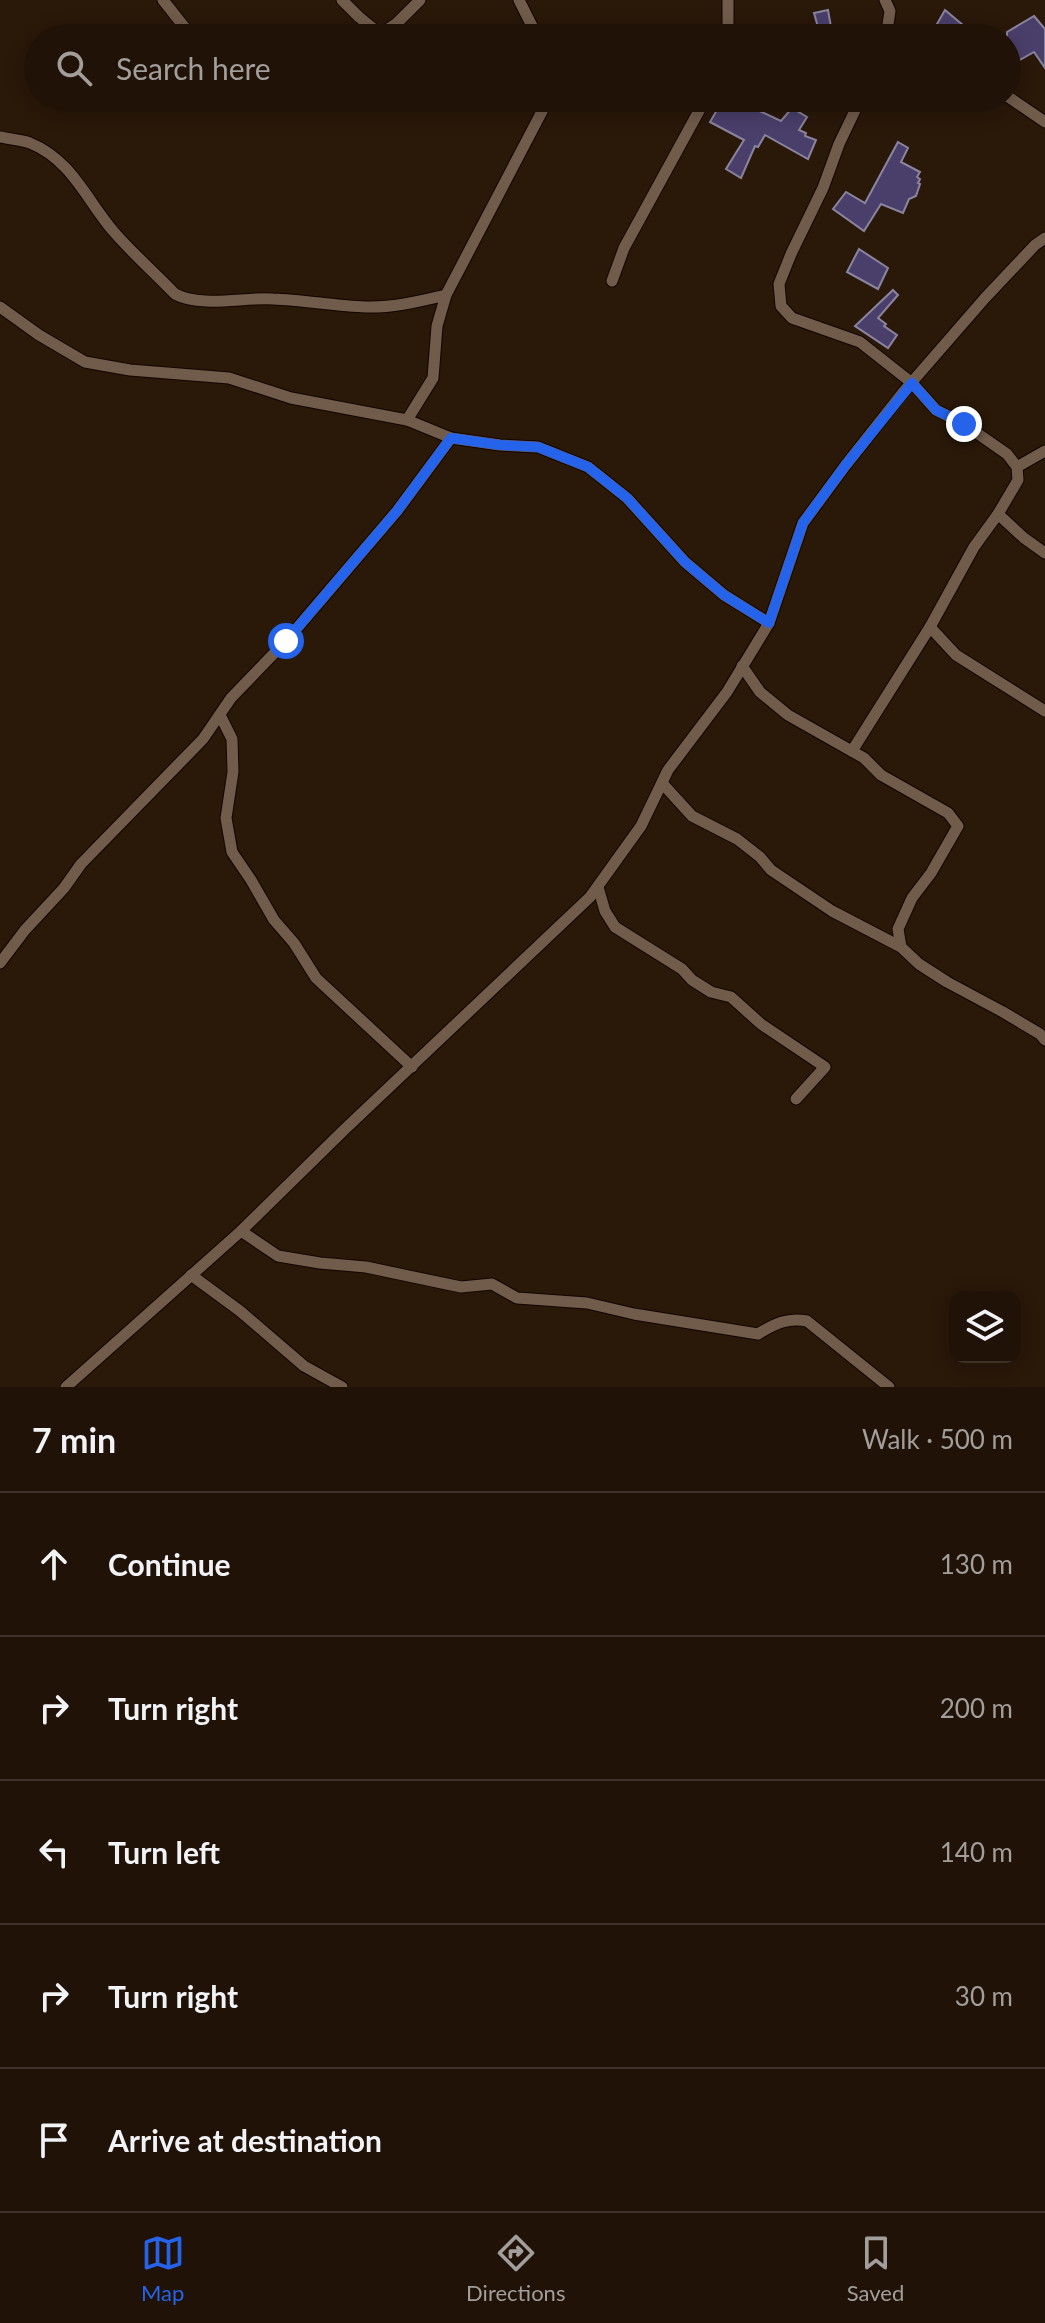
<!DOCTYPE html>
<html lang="en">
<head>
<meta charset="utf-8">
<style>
	:root { --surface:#201207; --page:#281b11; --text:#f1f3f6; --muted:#a29e9b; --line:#3d3228; --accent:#2563eb }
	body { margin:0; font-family:Lato,sans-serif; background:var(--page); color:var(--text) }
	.controls { position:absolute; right:24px; bottom:24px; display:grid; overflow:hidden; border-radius:16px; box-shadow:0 4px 20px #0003 }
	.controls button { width:72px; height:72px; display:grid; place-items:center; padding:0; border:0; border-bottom:2px solid var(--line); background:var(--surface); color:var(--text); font:40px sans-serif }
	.stop { position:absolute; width:24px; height:24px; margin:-18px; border:6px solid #2563eb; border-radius:50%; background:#fff }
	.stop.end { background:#2563eb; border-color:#fff; box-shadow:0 2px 8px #0008 }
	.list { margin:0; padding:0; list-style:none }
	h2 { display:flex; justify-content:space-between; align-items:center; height:104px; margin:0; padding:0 32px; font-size:34px }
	h2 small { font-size:26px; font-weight:400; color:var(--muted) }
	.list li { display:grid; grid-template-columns:52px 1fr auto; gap:24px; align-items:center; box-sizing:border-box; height:144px; padding:0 32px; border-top:2px solid var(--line) }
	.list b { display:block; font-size:30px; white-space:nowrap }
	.list em { font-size:26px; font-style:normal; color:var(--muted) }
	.icon { flex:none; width:44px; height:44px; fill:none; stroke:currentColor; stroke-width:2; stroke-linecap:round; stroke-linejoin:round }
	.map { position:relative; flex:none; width:1045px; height:1387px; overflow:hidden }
	.search { position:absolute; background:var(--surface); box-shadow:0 4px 20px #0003; left:24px; right:24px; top:24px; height:88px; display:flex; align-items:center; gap:20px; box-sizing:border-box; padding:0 28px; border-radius:44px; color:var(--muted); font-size:30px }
	.sheet { height:824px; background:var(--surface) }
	nav { display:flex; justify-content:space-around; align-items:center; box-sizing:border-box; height:112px; border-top:2px solid var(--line); background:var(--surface); font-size:22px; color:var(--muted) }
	nav a { display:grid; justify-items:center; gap:4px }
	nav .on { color:var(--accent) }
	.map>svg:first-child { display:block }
</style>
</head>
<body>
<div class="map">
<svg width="1045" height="1387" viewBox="0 0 1045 1387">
	<rect width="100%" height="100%" fill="#2a1809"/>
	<g fill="#4a3f6b" stroke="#8a859e" stroke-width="2">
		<polygon points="828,10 833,38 821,38 814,13"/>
		<polygon points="945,10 964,26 956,38 929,38"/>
		<polygon points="1034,16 1045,29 1045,68 1034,52 1011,65 1007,60 1007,32"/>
		<polygon points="724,98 732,98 781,121 792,108 807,117 799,130 806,133 805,136 816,140 808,159 765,135 758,147 755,146 741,178 726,169 744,140 710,122"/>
		<polygon points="898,142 908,148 901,162 920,172 917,177 920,179 918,183 920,184 916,196 909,199 903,213 881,204 864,231 833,209 846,192 865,203"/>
		<polygon points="859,249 888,268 878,289 847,272"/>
		<polygon points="893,290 898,295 878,318 886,324 884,326 897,335 888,348 855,326"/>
	</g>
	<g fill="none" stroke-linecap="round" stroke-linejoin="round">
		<defs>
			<g id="minor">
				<polyline points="163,0 193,38"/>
				<polyline points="342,0 359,17 380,34"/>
				<polyline points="519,0 538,38"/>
				<polyline points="885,0 890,11 886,38"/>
				<polyline points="375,38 397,23 420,0"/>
				<polyline points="728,38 728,0"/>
				<polyline points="1007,96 1045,122"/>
				<path d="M 0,137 C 10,139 21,140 30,143 C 72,160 87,201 114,232 C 133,254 155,273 175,294 C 202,308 243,297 273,299 C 304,300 335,306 366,307 C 393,308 420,301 446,295"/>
				<polyline points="612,281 624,248 706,98"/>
				<polyline points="0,307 39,335 85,362 130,370 229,378 291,398 407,420 451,438 500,445 538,447 588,467 627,498 685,562 724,595 769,623"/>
				<polyline points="407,420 433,378 437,326 446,295 549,98"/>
				<polyline points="1017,467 1045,451"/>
				<polyline points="998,514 1024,538 1045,553"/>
				<polyline points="930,627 956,655 1045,711"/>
				<polyline points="742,666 760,692 788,715 864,758 881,775 948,813 958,826 931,873 912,898 898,929 901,947 919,964 947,982 1003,1012 1040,1034 1045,1040"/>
				<polyline points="220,715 232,739 233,772 226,818 232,852 251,880 274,920 294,943 316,978 412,1067"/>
				<polyline points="852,751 930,627 974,547 998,514 1018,480 1017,467 1007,454 964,424 936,410 912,383 860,342 792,318 781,306 779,284 791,254 823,188 839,144 861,98"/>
				<polyline points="662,783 692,816 737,839 760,857 771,870 832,911 901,947"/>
				<polyline points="598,887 605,911 615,927 682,969 692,980 711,992 731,997 761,1024 825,1067 796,1099"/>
				<polyline points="0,963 25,930 64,888 81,864 203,739 231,698 286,641 397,511 451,438"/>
				<path d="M 241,1231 L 278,1256 L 320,1263 L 366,1267 L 461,1287 L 492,1284 L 517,1298 L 587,1303 L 634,1314 L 758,1334 C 774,1324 788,1317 807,1321 L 889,1387"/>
				<polyline points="191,1275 240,1311 304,1366 342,1387"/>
				<polyline points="66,1387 241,1231 345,1129 590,897 641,826 668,770 727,692 769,623 803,523 845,466 905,390 985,298 1035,245 1045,238"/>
			</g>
		</defs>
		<use href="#minor" stroke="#120400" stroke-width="13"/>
		<use href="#minor" stroke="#715c4b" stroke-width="11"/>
	</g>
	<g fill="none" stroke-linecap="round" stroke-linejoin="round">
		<polyline stroke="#2563eb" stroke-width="10" points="286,641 397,511 451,438 500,445 538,447 588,467 627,498 685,562 724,595 769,623 803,523 845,466 912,383 936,410 964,424"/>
	</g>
</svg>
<div class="controls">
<button><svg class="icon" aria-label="layers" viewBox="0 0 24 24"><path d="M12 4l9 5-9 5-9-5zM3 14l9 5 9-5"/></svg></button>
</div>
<div class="stop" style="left:286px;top:641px"></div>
<div class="stop end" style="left:964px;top:424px"></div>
<div class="search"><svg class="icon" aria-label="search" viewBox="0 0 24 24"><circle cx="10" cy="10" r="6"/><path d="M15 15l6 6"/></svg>Search here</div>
</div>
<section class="sheet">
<h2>7 min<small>Walk · 500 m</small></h2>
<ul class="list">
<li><svg class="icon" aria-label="ahead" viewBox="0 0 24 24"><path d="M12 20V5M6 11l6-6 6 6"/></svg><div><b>Continue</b></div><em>130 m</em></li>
<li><svg class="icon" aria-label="right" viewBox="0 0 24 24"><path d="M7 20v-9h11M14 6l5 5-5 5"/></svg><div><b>Turn right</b></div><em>200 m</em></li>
<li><svg class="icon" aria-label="left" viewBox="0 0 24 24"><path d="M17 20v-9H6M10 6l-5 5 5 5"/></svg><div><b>Turn left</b></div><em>140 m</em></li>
<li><svg class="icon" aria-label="right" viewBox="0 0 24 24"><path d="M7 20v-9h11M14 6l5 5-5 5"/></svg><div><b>Turn right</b></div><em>30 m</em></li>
<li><svg class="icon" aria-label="arrive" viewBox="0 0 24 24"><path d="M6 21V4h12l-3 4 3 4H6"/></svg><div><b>Arrive at destination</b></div></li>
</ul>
</section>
<nav>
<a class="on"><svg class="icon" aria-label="map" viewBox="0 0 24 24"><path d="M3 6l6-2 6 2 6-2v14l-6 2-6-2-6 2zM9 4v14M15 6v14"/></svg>Map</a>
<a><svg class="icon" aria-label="directions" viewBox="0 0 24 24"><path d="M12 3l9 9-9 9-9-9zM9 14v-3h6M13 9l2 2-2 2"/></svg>Directions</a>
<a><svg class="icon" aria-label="saved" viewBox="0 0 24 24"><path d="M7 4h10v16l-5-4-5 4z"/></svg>Saved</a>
</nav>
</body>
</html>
